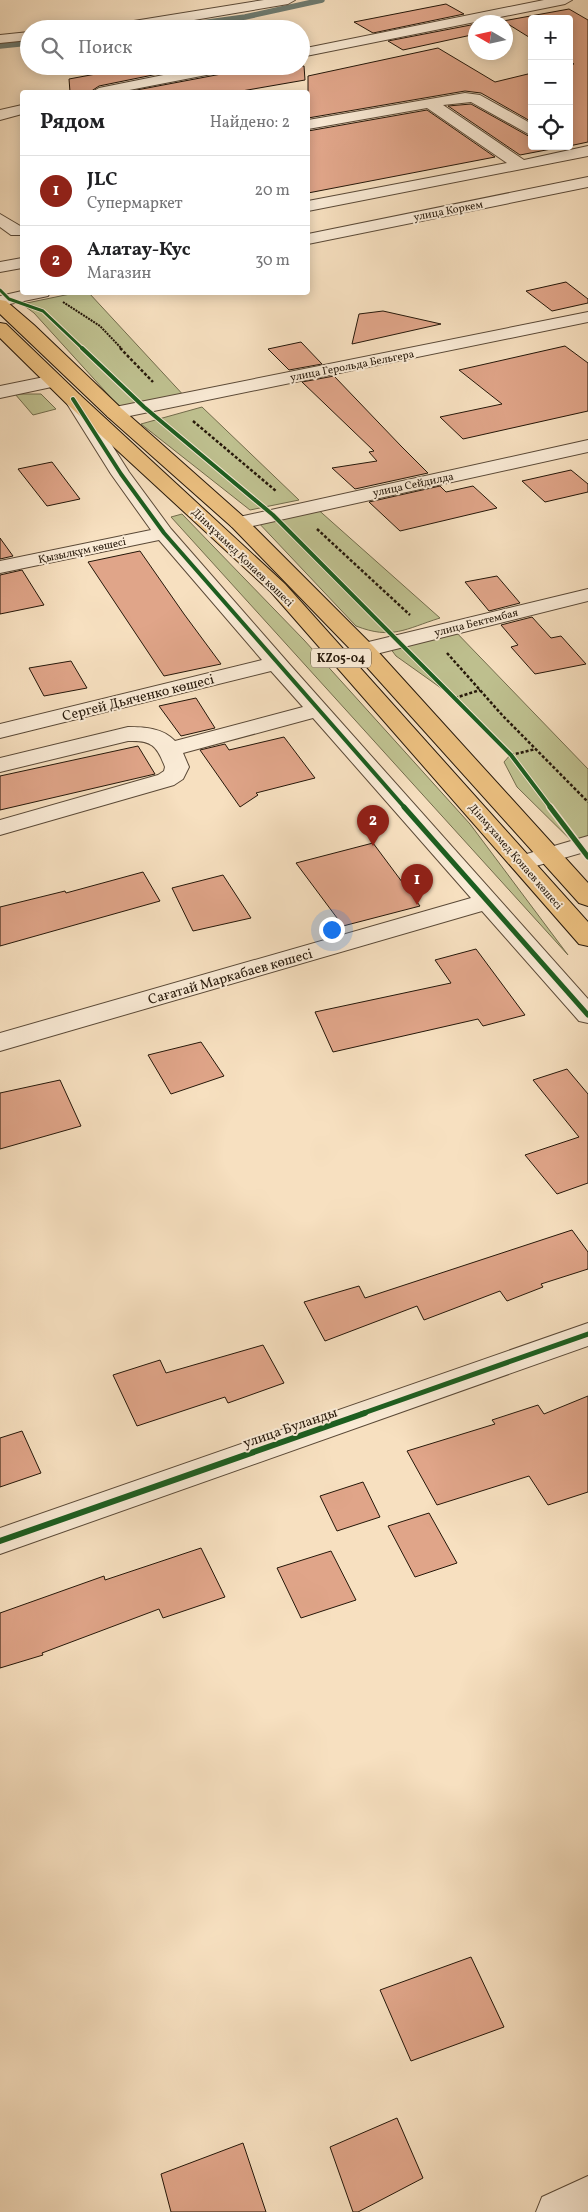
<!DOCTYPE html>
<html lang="ru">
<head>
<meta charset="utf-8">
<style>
	:root { --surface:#fff; --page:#f6f6f6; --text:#202124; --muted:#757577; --line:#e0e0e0; --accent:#8f2418 }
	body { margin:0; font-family:Vollkorn,serif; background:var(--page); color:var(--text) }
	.controls { position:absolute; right:15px; top:15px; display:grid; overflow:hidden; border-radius:5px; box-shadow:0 2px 12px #0003 }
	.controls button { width:45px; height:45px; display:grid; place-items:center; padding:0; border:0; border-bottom:1px solid var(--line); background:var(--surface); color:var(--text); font:25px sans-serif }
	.compass { position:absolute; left:468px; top:15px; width:45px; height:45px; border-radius:50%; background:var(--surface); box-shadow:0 2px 12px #0003; rotate:279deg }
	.you { position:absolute; left:331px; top:929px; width:18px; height:18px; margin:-12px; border:4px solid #fff; border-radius:50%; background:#1a73e8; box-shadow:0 0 0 8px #1a73e833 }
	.badge { display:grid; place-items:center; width:32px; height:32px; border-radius:50%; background:var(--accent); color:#fff; font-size:16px; font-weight:700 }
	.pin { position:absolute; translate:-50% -41px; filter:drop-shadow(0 1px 2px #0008) }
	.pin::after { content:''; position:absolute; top:26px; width:18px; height:15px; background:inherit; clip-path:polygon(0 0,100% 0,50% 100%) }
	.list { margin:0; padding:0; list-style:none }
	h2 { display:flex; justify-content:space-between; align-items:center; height:65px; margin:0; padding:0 20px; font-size:21px }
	h2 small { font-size:16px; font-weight:400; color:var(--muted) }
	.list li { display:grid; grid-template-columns:32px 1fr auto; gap:15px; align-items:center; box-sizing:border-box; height:70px; padding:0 20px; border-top:1px solid var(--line) }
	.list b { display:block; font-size:19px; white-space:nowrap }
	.list p { margin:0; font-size:16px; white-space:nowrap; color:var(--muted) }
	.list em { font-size:16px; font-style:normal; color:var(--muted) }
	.icon { flex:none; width:28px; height:28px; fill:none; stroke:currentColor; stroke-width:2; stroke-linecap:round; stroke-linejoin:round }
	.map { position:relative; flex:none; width:588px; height:2212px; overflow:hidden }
	.search { position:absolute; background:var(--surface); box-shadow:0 2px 12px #0003; left:20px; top:20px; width:290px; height:55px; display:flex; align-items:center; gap:12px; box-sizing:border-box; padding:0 18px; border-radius:28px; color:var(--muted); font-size:19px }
	.panel { position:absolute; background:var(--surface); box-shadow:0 2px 12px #0003; left:20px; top:90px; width:290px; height:205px; border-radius:5px }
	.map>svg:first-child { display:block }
</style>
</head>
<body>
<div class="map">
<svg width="588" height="2212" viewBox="0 0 588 2212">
	<rect width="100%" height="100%" fill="#f7e0c0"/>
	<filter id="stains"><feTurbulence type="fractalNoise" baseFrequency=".004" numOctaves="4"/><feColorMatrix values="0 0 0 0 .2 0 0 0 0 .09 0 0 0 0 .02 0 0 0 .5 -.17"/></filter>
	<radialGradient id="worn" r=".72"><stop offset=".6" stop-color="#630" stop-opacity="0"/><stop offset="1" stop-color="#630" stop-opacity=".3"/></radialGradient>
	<g fill="#bfc190" stroke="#726c4c">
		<polygon points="75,293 89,293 187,399 124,412 34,313 22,304"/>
		<polygon points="15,394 41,394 56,409 33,415"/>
		<polygon points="202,407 299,500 250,510 141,424"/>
		<path d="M 314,506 L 440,618 C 405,629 392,640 356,626 L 255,519 Z"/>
		<polygon points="182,514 304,640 470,824 568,955 171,517"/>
		<polygon points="452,628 588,769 588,857 517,787 504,762 511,754 455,698 396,656 387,644"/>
	</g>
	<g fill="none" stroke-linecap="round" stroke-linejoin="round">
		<g stroke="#6d7b71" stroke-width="5.5">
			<polyline points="158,29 245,17 322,0"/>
			<polyline points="0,46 29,43"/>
		</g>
	</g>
	<g fill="#e0a589" stroke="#251709">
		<polygon points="446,4 464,14 373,33 354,22"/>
		<polygon points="569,9 588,20 588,142 569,146 569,65 574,64 569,61 569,19 532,19 532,39 503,21"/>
		<polygon points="476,24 476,34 403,50 388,41"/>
		<polygon points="438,48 495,82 532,73 532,122 481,93 465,91 308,118 308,76"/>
		<polygon points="139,66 197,66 99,86 90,92 70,92 69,79"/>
		<polygon points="241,66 304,66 305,80 236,92 126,92 232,72"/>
		<polygon points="471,104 532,138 532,146 567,146 520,155 448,106"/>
		<polygon points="427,110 495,157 308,193 308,131"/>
		<polygon points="566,282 588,299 588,303 552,311 526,291"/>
		<polygon points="383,311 441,324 352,344 359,314"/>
		<polygon points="301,342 322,364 289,370 268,349"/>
		<polygon points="565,346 588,363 588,411 463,439 440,417 502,404 459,370"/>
		<polygon points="334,376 401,446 428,473 355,489 332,468 377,461 369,452 374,451 302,382"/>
		<polygon points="52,462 80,499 47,506 18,469"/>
		<polygon points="571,470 588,484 588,492 545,502 522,481"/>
		<polygon points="440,486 446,492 473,486 497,508 400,531 369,502"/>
		<polygon points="0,538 13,556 0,559"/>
		<polygon points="140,551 184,614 221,664 164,676 88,562"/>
		<polygon points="22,570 44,605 0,614 0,575"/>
		<polygon points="497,576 520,603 489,611 465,582"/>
		<polygon points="532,617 551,638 561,636 586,664 535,674 511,647 518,645 501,625"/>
		<polygon points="71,661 87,688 44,696 29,668"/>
		<polygon points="196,698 215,728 181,736 159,706"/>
		<polygon points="284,737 315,778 256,793 258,795 240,807 200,750 225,744 229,750"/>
		<polygon points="138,746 155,774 0,810 0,776"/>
		<polygon points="373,843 420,906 343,926 296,863"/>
		<polygon points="143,872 160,901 0,946 0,907 65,891 66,893"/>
		<polygon points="223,875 251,918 193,931 172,888"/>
		<polygon points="476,949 525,1015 483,1026 478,1019 333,1052 315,1012 451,983 435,960"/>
		<polygon points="201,1042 224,1076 171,1094 148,1055"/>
		<polygon points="567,1069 588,1094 588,1183 557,1194 525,1155 579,1137 533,1080"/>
		<polygon points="60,1080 81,1126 0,1149 0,1093"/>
		<polygon points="572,1230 588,1252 588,1269 541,1284 543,1287 507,1301 500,1291 424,1320 417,1306 325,1341 304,1302 359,1286 365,1298"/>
		<polygon points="263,1345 284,1383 228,1403 225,1397 137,1426 113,1375 160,1360 166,1373"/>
		<polygon points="588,1396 588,1492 548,1505 529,1476 437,1505 407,1451 495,1424 492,1420 538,1405 544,1414"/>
		<polygon points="22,1431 41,1473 0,1487 0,1438"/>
		<polygon points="363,1482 380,1517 337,1531 320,1496"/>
		<polygon points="429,1513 457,1563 415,1577 388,1526"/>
		<polygon points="201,1548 225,1597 163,1618 159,1609 42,1653 43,1655 0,1668 0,1613 104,1576 105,1580"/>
		<polygon points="331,1551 356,1600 301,1618 277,1568"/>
		<polygon points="471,1957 504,2027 411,2061 380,1990"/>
		<polygon points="397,2118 423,2178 358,2212 353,2212 330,2147"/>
		<polygon points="243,2143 266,2212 171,2212 161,2174"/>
	</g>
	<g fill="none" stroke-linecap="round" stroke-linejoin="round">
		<defs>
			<g id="minor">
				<polygon points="264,0 295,0 288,4 141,29 102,29 109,25"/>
				<polygon points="544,0 572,0 565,4 301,57 301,49"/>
				<polygon points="29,32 29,40 0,43 0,35"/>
				<polygon points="208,66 239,66 232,70 119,92 92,92 99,88"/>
				<polygon points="465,93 480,95 532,124 532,136 471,102 443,105 524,160 588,146 588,156 308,211 308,201 507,163 427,108 308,129 308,120"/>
				<polygon points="22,105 22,114 0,120 0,110"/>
				<polygon points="588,177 588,187 308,244 308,234"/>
				<polygon points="0,214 22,227 22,235 11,235 0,227"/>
				<polygon points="22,258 22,268 0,272 0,262"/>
				<polygon points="22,291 22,292 50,292 48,296 0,306 0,296"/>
				<polygon points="588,312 588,322 115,419 108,417 106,413 108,409 115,407"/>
				<polygon points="54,375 61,377 63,381 61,385 0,398 0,386"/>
				<path d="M 73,393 L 80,395 L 129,472 L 171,529 L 291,666 L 588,999 L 588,1023 L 579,1021 L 482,911 L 0,1051 L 0,1033 L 471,898 L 313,718 L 183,753 L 189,767 L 183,779 L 174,785 L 0,835 L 0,820 L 158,775 L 164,771 L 165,767 C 157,745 151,740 128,741 L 0,772 L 0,758 L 128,727 C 145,727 163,728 175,741 L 303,707 L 271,671 L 0,738 L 0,724 L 262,660 L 159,540 L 0,573 L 0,561 L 151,530 L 111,474 L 64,399 L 66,395 Z"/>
				<polygon points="588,440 588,452 239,529 232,527 229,523 232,519 239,517"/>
				<polygon points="588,589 588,601 364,657 356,655 353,650 356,645"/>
				<polygon points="588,836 588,851 522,870 513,868 510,863 513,858"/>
				<polygon points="588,1323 588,1346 0,1554 0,1528"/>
				<polygon points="588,2176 588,2212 536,2212 542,2197"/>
			</g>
			<g id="major">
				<polygon points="0,300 6,301 34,325 122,409 246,519 372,645 588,883 588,906 579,903 356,655 232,527 108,417 0,314"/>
				<polygon points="0,323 6,324 80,395 285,584 588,922 588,946 579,944 271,592 66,403 0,338"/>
			</g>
		</defs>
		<use href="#minor" stroke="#5a4937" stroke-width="2"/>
		<use href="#major" stroke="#251709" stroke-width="2"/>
		<polyline stroke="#251709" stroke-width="2" stroke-dasharray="2 1" stroke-linecap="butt" points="63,302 100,326 122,349"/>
		<g stroke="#251709" stroke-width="2.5" stroke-dasharray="3 2" stroke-linecap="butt">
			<polyline points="120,348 153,382"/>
			<polyline points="193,421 276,491"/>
			<polyline points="317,529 410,615"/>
			<polyline points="447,653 503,716 588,802"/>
			<polyline points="455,698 480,690"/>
			<polyline points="511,755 536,749"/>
		</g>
		<use href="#minor" fill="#faebd6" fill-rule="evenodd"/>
		<use href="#major" fill="#ecc080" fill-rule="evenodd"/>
		<defs>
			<polyline id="cycleway-far3" points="0,290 9,299 43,311 83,349"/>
			<g id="cycleway-far2">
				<polyline points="82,348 144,407 273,515 511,755 551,808"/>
				<polyline points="73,399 121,474 164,533 405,808"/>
			</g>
			<g id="cycleway-far1">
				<polyline points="404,807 588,1015"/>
				<polyline points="550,807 588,857"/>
				<polyline points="361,1414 588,1334"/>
			</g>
			<polyline id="cycleway" points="0,1541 365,1413"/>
		</defs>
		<use href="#cycleway-far3" stroke="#faebd6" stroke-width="5"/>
		<use href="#cycleway-far2" stroke="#faebd6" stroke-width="6"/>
		<use href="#cycleway-far1" stroke="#faebd6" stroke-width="8"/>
		<use href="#cycleway" stroke="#faebd6" stroke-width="9"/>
		<use href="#cycleway-far3" stroke="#1b5e20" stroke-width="3"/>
		<use href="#cycleway-far2" stroke="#1b5e20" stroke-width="4"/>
		<use href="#cycleway-far1" stroke="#1b5e20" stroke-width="5"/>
		<use href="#cycleway" stroke="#1b5e20" stroke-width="6"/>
	</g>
	<g text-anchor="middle" stroke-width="4" stroke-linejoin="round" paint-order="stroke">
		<g font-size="11" fill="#251709" stroke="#faebd6">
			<text transform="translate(448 210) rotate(-11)" y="4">улица Коркем</text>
			<text transform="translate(352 365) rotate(-11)" y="4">улица Герольда Бельгера</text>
			<text transform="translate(413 484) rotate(-12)" y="4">улица Сейдилда</text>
			<text transform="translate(82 550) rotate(-12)" y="4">Қызылқұм көшесі</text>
			<text transform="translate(243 557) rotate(44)" y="4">Дінмұхамед Қонаев көшесі</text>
			<text transform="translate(476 622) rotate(-14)" y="4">улица Бектембая</text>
			<text transform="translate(516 856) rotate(49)" y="4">Дінмұхамед Қонаев көшесі</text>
		</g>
		<rect fill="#faebd6" stroke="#655746" stroke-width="1" x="311" y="648.5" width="60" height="19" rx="4"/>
		<g font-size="12" font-weight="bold" fill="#251709">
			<text x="341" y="662">KZ05-04</text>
		</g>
		<g font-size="14" fill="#251709" stroke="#faebd6">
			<text transform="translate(138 697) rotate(-14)" y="5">Сергей Дьяченко көшесі</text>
			<text transform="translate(230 976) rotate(-16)" y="5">Сағатай Маркабаев көшесі</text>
			<text transform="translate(290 1427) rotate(-19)" y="5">улица Буланды</text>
		</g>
	</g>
	<rect width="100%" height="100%" filter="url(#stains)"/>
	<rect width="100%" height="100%" fill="url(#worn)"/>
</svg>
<div class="controls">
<button>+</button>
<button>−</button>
<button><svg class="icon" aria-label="locate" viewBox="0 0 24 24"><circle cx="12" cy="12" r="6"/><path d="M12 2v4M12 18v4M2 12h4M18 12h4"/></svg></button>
</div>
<svg class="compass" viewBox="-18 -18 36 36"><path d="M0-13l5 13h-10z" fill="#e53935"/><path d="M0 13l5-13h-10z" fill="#757577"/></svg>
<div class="you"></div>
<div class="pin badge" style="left:417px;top:905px">1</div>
<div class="pin badge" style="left:373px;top:846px">2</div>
<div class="search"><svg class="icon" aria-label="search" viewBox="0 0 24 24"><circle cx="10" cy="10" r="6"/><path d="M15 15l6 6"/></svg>Поиск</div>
<section class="panel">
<h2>Рядом<small>Найдено: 2</small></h2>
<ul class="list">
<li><span class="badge">1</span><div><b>JLC</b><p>Супермаркет</p></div><em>20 m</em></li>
<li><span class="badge">2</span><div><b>Алатау-Кус</b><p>Магазин</p></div><em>30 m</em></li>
</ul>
</section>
</div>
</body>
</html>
